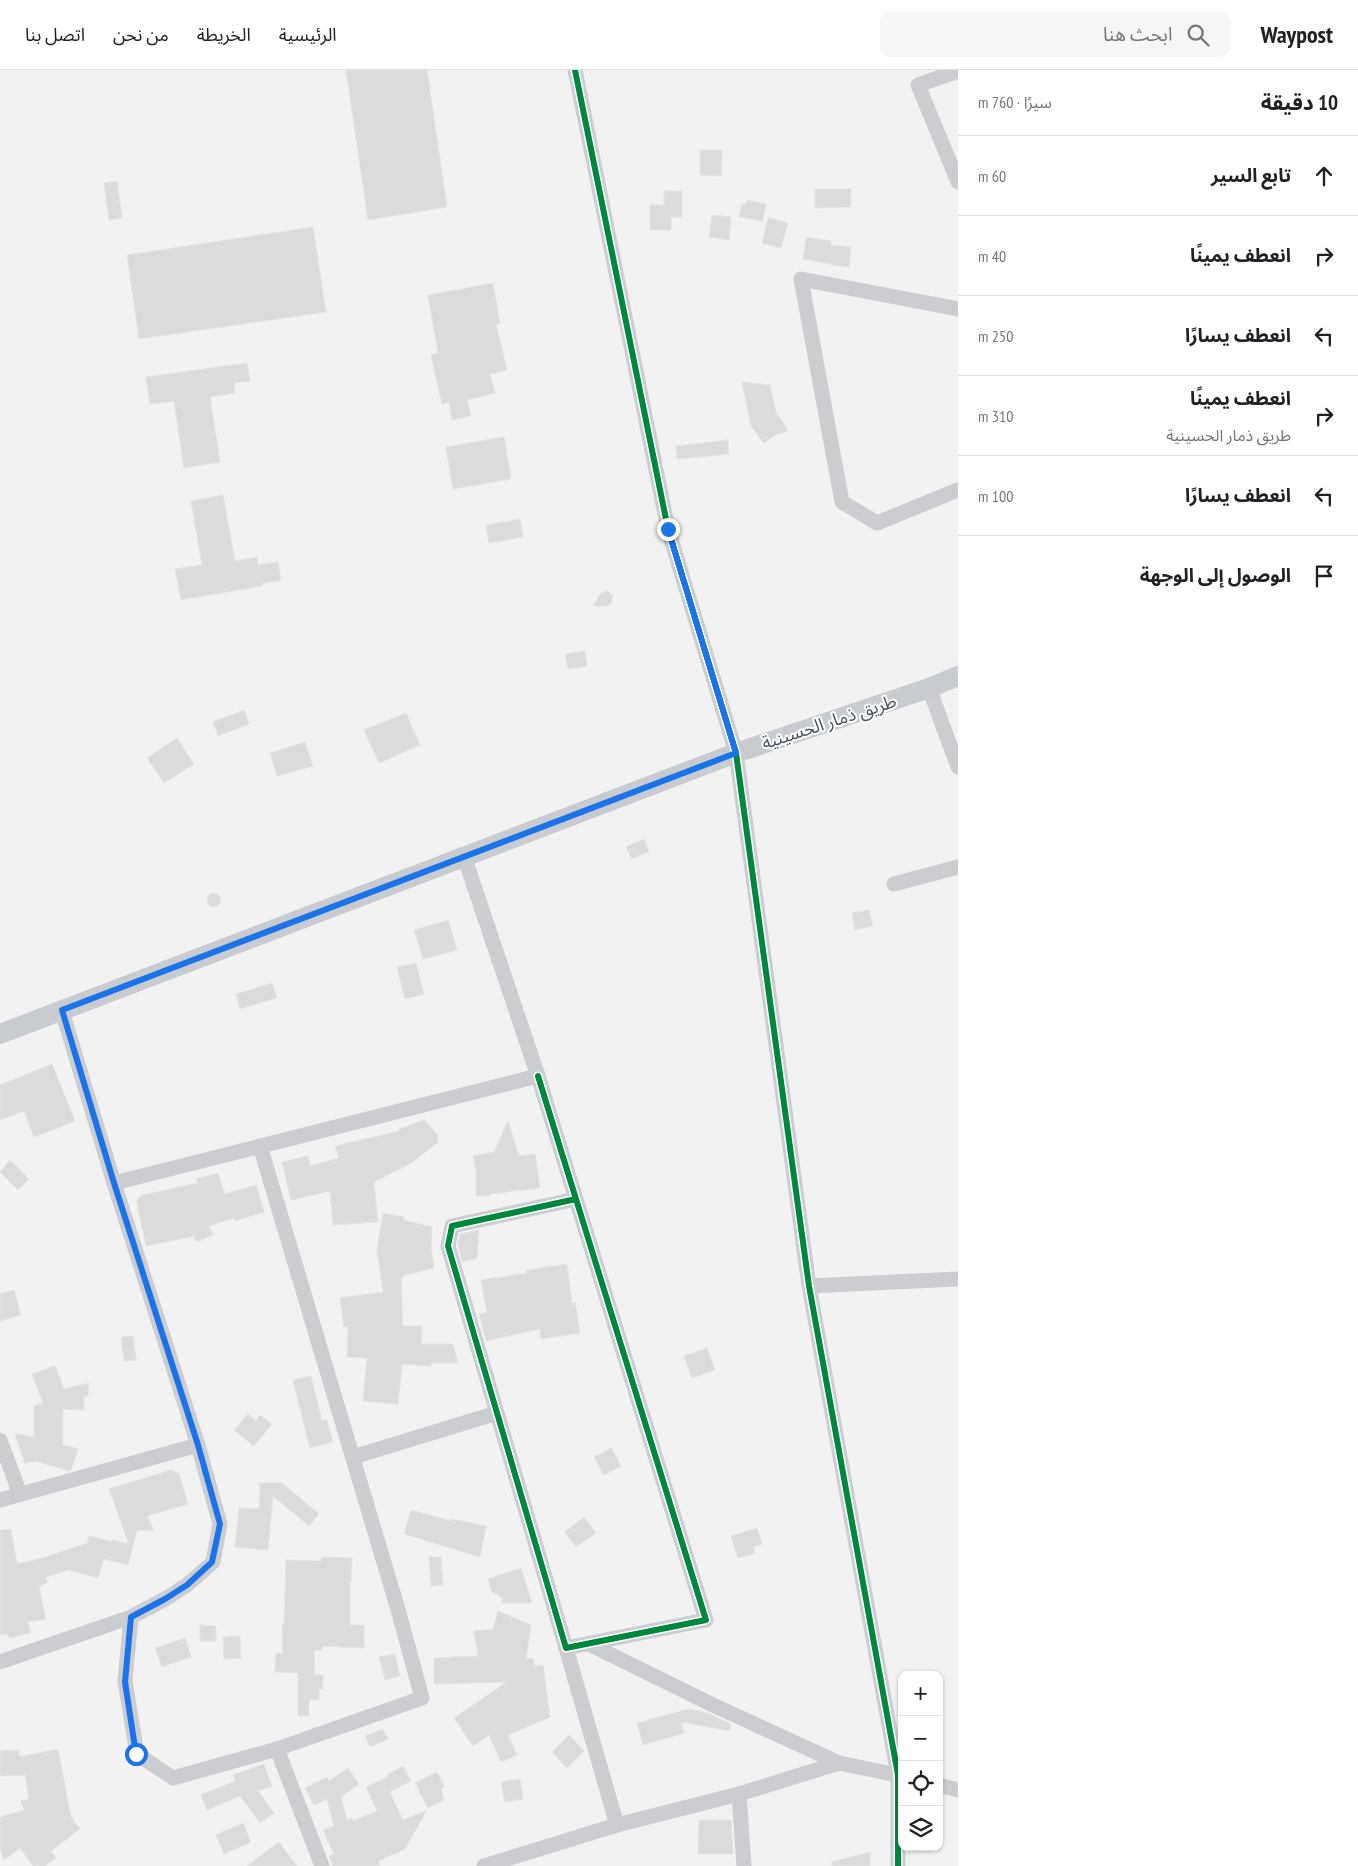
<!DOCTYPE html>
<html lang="ar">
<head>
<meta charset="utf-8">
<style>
	:root { --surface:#fff; --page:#f6f6f6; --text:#202124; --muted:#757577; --line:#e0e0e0 }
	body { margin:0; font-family:"PT Sans Narrow","Noto Sans Arabic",sans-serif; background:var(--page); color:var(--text); direction:rtl }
	.controls { position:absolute; right:15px; bottom:15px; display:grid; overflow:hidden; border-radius:10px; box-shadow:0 1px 4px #0004 }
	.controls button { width:45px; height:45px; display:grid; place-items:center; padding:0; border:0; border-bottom:1px solid var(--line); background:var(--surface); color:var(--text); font:25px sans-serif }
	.stop { position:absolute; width:15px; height:15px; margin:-11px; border:4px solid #1a73e8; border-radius:50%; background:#fff }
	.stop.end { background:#1a73e8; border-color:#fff; box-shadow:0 1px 5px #0008 }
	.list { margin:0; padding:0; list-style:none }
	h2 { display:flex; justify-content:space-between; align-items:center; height:65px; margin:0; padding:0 20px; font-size:21px }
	h2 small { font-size:16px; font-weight:400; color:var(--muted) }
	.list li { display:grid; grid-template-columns:32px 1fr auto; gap:15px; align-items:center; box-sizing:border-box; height:80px; padding:0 20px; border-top:1px solid var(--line) }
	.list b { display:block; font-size:19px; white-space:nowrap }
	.list p { margin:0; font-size:16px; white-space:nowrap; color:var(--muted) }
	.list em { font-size:16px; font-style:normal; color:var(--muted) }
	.icon { flex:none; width:28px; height:28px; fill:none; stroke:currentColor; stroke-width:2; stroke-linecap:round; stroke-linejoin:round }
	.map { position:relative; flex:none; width:958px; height:1796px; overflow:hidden; direction:ltr }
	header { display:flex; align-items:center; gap:30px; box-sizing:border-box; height:70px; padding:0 25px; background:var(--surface); border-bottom:1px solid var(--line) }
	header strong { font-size:24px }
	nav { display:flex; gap:28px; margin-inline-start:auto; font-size:18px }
	.search { width:350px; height:45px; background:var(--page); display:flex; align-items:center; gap:12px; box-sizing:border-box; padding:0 18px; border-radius:10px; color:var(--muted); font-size:19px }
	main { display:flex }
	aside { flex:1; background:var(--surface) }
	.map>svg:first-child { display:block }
</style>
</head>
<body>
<header>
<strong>Waypost</strong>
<div class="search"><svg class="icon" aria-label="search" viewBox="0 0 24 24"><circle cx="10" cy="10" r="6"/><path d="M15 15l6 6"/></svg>ابحث هنا</div>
<nav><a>الرئيسية</a><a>الخريطة</a><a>من نحن</a><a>اتصل بنا</a></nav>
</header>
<main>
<aside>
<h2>10 دقيقة<small>سيرًا · 760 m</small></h2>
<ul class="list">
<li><svg class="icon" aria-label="ahead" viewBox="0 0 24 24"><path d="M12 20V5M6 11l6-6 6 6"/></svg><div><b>تابع السير</b></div><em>60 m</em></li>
<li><svg class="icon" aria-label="right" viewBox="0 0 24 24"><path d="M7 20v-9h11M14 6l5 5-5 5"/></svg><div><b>انعطف يمينًا</b></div><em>40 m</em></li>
<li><svg class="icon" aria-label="left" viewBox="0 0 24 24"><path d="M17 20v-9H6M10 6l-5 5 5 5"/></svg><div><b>انعطف يسارًا</b></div><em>250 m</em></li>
<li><svg class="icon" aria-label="right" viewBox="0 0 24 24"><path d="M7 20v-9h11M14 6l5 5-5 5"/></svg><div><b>انعطف يمينًا</b><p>طريق ذمار الحسينية</p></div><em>310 m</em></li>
<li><svg class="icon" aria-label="left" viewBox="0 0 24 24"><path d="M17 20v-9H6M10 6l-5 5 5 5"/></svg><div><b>انعطف يسارًا</b></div><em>100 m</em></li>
<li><svg class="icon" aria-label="arrive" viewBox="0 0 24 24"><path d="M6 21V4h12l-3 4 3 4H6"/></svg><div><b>الوصول إلى الوجهة</b></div></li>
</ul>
</aside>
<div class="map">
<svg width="958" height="1796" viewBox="0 0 958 1796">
	<rect width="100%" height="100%" fill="#f2f2f2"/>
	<g fill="#dbdbdc" stroke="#e3e4e5">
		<polygon points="346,0 427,0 447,137 368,150"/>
		<polygon points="700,80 722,80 721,106 700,105"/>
		<polygon points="117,111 122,148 109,150 104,113"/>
		<polygon points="815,119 851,119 851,137 815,138"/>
		<polygon points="664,121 682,121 682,147 671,147 671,160 650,160 650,135 664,135"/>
		<polygon points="747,130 766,134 763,151 739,147 742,134 746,134"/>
		<polygon points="712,145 731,147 729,170 709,167"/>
		<polygon points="768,148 788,153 781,178 762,173"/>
		<polygon points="313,157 326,242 139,269 127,185"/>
		<polygon points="806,167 831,171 830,175 851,177 849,197 831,195 831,194 803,189"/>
		<polygon points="493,213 500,254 496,254 507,300 490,304 495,323 467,330 471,346 452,350 449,332 442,334 431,285 438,283 428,225"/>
		<polygon points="247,293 250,311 234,313 235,323 210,327 220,392 184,398 174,331 150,334 146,307"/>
		<polygon points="742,312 770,315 776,342 788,361 775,365 764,373 751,356"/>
		<polygon points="504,367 511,409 453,419 446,377"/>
		<polygon points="728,370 729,384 677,389 676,376"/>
		<polygon points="223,425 235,491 257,487 258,495 278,492 281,510 262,514 262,516 181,530 175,499 202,495 191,431"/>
		<polygon points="520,449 523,467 489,473 486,455"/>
		<polygon points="608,521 613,526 611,534 606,536 593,536 601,523"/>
		<polygon points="585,581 587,596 568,599 565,584"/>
		<polygon points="244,640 249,654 218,666 213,652"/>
		<polygon points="406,643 420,675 379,693 364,660"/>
		<polygon points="177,668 194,694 164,713 147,688"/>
		<polygon points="305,672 313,696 277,706 270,683"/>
		<polygon points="644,769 649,781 632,789 626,777"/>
		<circle cx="214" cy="830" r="7"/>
		<polygon points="869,840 873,856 855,860 852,843"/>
		<polygon points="448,850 457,880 423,889 414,860"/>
		<polygon points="416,893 424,924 405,929 397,897"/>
		<polygon points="272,913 277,928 240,939 236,924"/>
		<polygon points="52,994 75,1051 34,1067 24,1041 0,1050 0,1015"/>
		<polygon points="424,1050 437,1064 438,1072 411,1093 374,1112 378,1152 333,1155 330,1121 291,1130 282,1092 308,1086 310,1096 339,1088 335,1076 399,1061 399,1059"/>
		<polygon points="508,1051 519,1086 535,1084 540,1118 490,1124 490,1126 476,1126 476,1100 473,1086 494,1082"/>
		<polygon points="10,1090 29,1109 18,1120 0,1102"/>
		<polygon points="218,1103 225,1124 256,1115 264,1142 235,1151 234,1148 209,1156 213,1165 197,1172 194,1166 146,1176 137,1133 138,1128 143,1125 198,1113 196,1109"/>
		<polygon points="383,1143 404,1147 403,1150 432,1157 431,1177 434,1198 402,1206 403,1208 401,1209 403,1256 422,1256 421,1274 453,1274 458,1293 431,1293 431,1296 402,1294 398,1334 363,1331 367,1288 347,1287 348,1257 344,1257 340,1228 383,1222 377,1180"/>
		<polygon points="479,1160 477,1188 462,1192 458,1174 460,1164"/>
		<polygon points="567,1194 572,1233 575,1232 580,1263 541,1269 540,1259 486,1271 479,1244 487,1243 481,1210 527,1203 526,1200"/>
		<polygon points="14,1220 21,1245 0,1251 0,1224"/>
		<polygon points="133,1266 136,1290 124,1291 121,1267"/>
		<polygon points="707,1278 715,1300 692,1308 684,1286"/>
		<polygon points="55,1296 64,1319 89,1313 88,1326 84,1327 84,1340 63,1339 63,1375 78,1379 71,1400 70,1401 35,1391 25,1394 15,1364 34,1367 34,1336 43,1333 32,1304"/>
		<polygon points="311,1306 322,1351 327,1350 333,1372 310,1378 293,1310"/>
		<polygon points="248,1344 256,1351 260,1345 272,1354 254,1376 234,1360"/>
		<polygon points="611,1378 621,1396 604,1405 594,1387"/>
		<polygon points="171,1400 179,1404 188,1434 147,1446 154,1460 137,1461 128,1495 104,1489 98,1508 69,1500 46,1507 48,1512 39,1517 46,1549 28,1552 30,1563 9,1568 8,1564 0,1565 0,1460 11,1459 17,1494 46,1487 87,1473 89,1466 112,1472 112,1470 129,1474 109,1419"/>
		<polygon points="257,1413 282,1413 319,1444 309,1456 273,1426 268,1480 235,1477 239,1438 259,1439 260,1415"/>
		<polygon points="411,1440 451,1451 452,1449 486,1456 480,1487 404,1464"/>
		<polygon points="584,1447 596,1463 576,1477 565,1462"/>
		<polygon points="757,1458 762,1474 753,1477 755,1483 738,1488 731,1466"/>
		<polygon points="321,1487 352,1488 351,1512 350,1512 350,1555 364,1555 364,1578 323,1576 322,1581 314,1580 315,1605 323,1605 323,1619 319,1619 319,1630 309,1630 309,1646 298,1646 298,1603 275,1602 276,1583 283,1583 282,1554 284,1554 286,1490 321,1491"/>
		<polygon points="429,1487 441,1487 443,1515 431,1516"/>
		<polygon points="521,1498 532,1533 501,1533 503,1528 492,1522 488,1509"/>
		<polygon points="498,1541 531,1555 526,1589 533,1588 535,1596 543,1595 550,1647 508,1665 517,1685 501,1692 489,1665 473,1676 454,1648 507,1612 434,1614 434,1588 478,1586 474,1561 493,1559"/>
		<polygon points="200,1555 216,1556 216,1571 200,1571"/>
		<polygon points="240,1566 241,1588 224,1589 223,1567"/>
		<polygon points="185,1568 191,1587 162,1597 155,1578"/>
		<polygon points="395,1584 400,1606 385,1610 379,1587"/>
		<polygon points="688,1639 708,1643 731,1654 730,1661 681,1652 684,1663 643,1675 637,1653"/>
		<polygon points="383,1659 388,1669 370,1677 365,1666"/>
		<polygon points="569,1665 584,1681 567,1698 552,1682"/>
		<polygon points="58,1679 71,1747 80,1759 51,1781 56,1788 45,1796 33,1796 20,1778 4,1790 0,1778 0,1747 24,1740 21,1731 29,1729 25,1705 0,1706 0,1681 19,1680 19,1687"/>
		<polygon points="264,1694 272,1716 258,1721 274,1743 260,1753 240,1726 207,1740 201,1725 235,1711 233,1705"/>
		<polygon points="403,1696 411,1711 390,1722 403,1750 427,1740 405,1779 378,1791 380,1796 333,1796 329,1786 334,1784 323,1760 334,1756 327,1729 314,1735 305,1718 327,1707 329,1711 348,1698 359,1714 341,1727 347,1750 352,1748 353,1751 377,1741 366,1717 388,1707 387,1705"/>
		<polygon points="437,1702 445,1717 441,1719 444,1730 428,1738 415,1713"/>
		<polygon points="520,1709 523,1729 505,1732 501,1712"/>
		<polygon points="699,1750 731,1750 733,1784 698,1784"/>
		<polygon points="243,1753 251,1772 224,1784 216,1765"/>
		<polygon points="279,1772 297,1796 247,1796"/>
		<polygon points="870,1782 870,1796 832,1796 832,1792"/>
	</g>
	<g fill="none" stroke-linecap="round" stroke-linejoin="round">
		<g stroke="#cccdd0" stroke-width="15">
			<polyline points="575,0 668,459 736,683 809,1216 898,1705 898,1796"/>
			<polyline points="958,1 918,15 958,112"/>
			<polyline points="958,239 801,209 842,432 877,453 958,420"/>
			<polyline points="929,618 958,697"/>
			<polyline points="894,814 958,797"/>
			<polyline points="538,1006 706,1550 566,1578 448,1176 452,1156 576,1129"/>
			<polyline points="260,1076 399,1543 422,1628 277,1679 322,1796"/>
			<polyline points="114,1113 538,1006 464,786"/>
			<polyline points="809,1216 958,1209"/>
			<polyline points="0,1370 20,1424"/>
			<polyline points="353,1387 497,1343"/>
			<polyline points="0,1430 198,1375"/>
			<polyline points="131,1547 125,1611 137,1684 173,1708 277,1679"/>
			<polyline points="589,1574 715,1636 839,1693"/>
			<polyline points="0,1592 131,1547 165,1529 187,1515 213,1492 220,1454 198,1375 114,1113 62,941"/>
			<polyline points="939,1715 958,1720"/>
			<polyline points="739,1724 744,1796"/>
			<polyline points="617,1755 739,1724 839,1693 902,1706"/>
			<polyline points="484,1796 617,1755 566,1578"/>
		</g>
		<polyline stroke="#c8cbcf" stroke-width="20" points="0,964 736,683 929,618 958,606"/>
		<defs>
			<g id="cycleway">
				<polyline points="575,0 668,459 736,683 809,1216 898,1705 898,1796"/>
				<polyline points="538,1006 706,1550 566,1578 448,1176 452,1156 576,1129"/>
			</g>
		</defs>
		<use href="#cycleway" stroke="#fff" stroke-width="9"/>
		<use href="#cycleway" stroke="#00873e" stroke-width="6"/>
	</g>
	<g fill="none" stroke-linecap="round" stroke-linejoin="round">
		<polyline stroke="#1a73e8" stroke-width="6" points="136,1684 125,1612 131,1547 165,1529 187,1515 212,1492 220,1454 198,1375 114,1113 62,940 736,683 668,459"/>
	</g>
	<g text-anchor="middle" stroke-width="4" stroke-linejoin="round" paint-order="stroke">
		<g font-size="18" fill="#49535f" stroke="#fff">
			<text transform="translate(829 652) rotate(-18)" y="6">طريق ذمار الحسينية</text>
		</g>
	</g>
</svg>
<div class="controls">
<button>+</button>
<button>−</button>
<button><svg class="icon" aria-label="locate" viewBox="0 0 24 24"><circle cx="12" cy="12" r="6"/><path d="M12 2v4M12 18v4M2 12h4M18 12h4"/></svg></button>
<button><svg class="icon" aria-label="layers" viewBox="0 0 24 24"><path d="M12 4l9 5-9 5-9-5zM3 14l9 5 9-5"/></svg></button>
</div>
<div class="stop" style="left:136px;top:1684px"></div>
<div class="stop end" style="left:668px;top:459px"></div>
</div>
</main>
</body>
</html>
